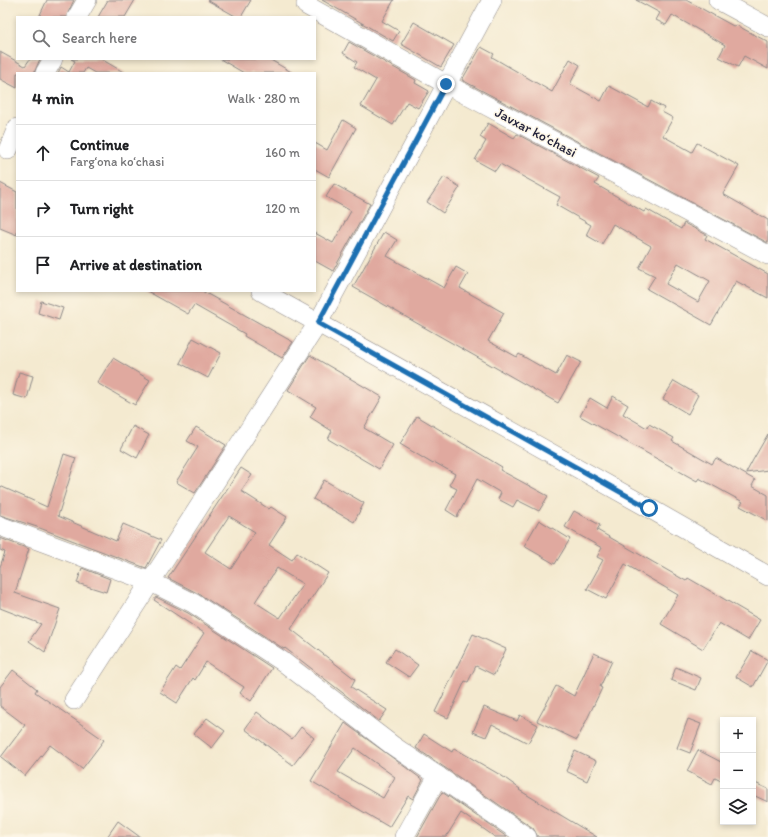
<!DOCTYPE html>
<html lang="en">
<head>
<meta charset="utf-8">
<style>
	:root { --surface:#fff; --page:#f6f6f6; --text:#202124; --muted:#757577; --line:#e0e0e0 }
	body { margin:0; font-family:Itim,sans-serif; background:var(--page); color:var(--text) }
	.controls { position:absolute; right:12px; bottom:12px; display:grid; overflow:hidden; border-radius:0px; box-shadow:0 2px 6px #0003 }
	.controls button { width:36px; height:36px; display:grid; place-items:center; padding:0; border:0; border-bottom:1px solid var(--line); background:var(--surface); color:var(--text); font:20px sans-serif }
	.stop { position:absolute; width:12px; height:12px; margin:-9px; border:3px solid #1f6fb2; border-radius:50%; background:#fff }
	.stop.end { background:#1f6fb2; border-color:#fff; box-shadow:0 1px 4px #0008 }
	.list { margin:0; padding:0; list-style:none }
	h2 { display:flex; justify-content:space-between; align-items:center; height:52px; margin:0; padding:0 16px; font-size:17px }
	h2 small { font-size:13px; font-weight:400; color:var(--muted) }
	.list li { display:grid; grid-template-columns:26px 1fr auto; gap:12px; align-items:center; box-sizing:border-box; height:56px; padding:0 16px; border-top:1px solid var(--line) }
	.list b { display:block; font-size:15px; white-space:nowrap }
	.list p { margin:0; font-size:13px; white-space:nowrap; color:var(--muted) }
	.list em { font-size:13px; font-style:normal; color:var(--muted) }
	.icon { flex:none; width:22px; height:22px; fill:none; stroke:currentColor; stroke-width:2; stroke-linecap:round; stroke-linejoin:round }
	.map { position:relative; flex:none; width:768px; height:837px; overflow:hidden }
	.search { position:absolute; background:var(--surface); box-shadow:0 2px 6px #0003; left:16px; top:16px; width:300px; height:44px; display:flex; align-items:center; gap:10px; box-sizing:border-box; padding:0 14px; border-radius:0px; color:var(--muted); font-size:15px }
	.panel { position:absolute; background:var(--surface); box-shadow:0 2px 6px #0003; left:16px; top:72px; width:300px; height:220px; border-radius:0px }
	.map>svg:first-child { display:block }
</style>
</head>
<body>
<div class="map">
<svg width="768" height="837" viewBox="0 0 768 837">
	<rect width="100%" height="100%" fill="#fcf5e5"/>
	<filter id="ink" filterUnits="userSpaceOnUse"><feTurbulence type="fractalNoise" baseFrequency=".025" numOctaves="2"/><feDisplacementMap in="SourceGraphic" scale="8" xChannelSelector="R" yChannelSelector="G"/><feConvolveMatrix kernelMatrix="1 2 1 2 8 2 1 2 1" color-interpolation-filters="sRGB"/></filter>
	<filter id="wash" filterUnits="userSpaceOnUse"><feTurbulence type="fractalNoise" baseFrequency=".012" numOctaves="4" result="noise"/><feDisplacementMap in="SourceGraphic" scale="16" xChannelSelector="R" yChannelSelector="G"/><feGaussianBlur stdDeviation="0.9" result="paint"/><feColorMatrix in="noise" values="0 0 0 0 0 0 0 0 0 0 0 0 0 0 0 0 0 1.4 0 .05"/><feComposite in="paint" operator="in"/></filter>
	<g filter="url(#wash)">
		<rect width="100%" height="100%" fill="#f4ead0"/>
		<g id="blocks">
			<g fill="#e0a99f" fill-rule="evenodd">
				<polygon points="47,0 74,0 66,17 39,17"/>
				<polygon points="108,0 135,0 125,17 98,17"/>
				<polygon points="207,0 251,0 241,17 237,17"/>
				<polygon points="322,0 394,0 382,21 399,31 393,41"/>
				<polygon points="636,0 686,0 735,27 736,25 768,42 768,69 744,56 738,67 719,57 725,45 672,15 666,25 656,20 660,13"/>
				<polygon points="414,22 454,45 441,67 401,44"/>
				<polygon points="349,42 416,80 415,83 429,91 418,108 407,102 393,125 361,106 376,80 354,67 357,62 343,53"/>
				<polygon points="481,47 494,54 492,57 552,92 570,59 580,65 570,84 601,101 609,86 648,107 651,101 664,108 662,112 673,118 663,136 692,152 697,143 739,166 723,194 768,220 768,243 462,80"/>
				<polygon points="0,52 25,66 30,59 40,59 34,73 17,73 17,88 0,79"/>
				<polygon points="71,59 101,59 125,73 95,73 86,68 83,73 58,73 61,67 69,72 75,61"/>
				<polygon points="220,59 269,59 293,73 244,73"/>
				<polygon points="343,120 356,128 329,177 315,169 315,143 327,150"/>
				<path d="M 488,123 L 514,138 L 517,134 L 599,178 L 595,184 L 644,212 L 646,209 L 681,229 L 684,223 L 707,235 L 705,239 L 768,274 L 768,298 L 736,281 L 711,325 L 647,289 L 655,276 L 639,268 L 651,246 L 613,224 L 602,244 L 586,235 L 591,225 L 556,205 L 560,197 L 500,164 L 495,171 L 475,160 L 486,141 L 480,137 ZM 678,263 L 710,281 L 698,302 L 666,284 Z"/>
				<polygon points="444,177 460,187 443,213 427,202"/>
				<polygon points="0,183 17,192 17,235 0,228"/>
				<polygon points="334,184 370,204 333,271 315,261 315,233 333,243 351,211 326,197"/>
				<polygon points="384,232 397,240 387,256 444,288 456,267 468,274 460,288 504,313 488,341 517,357 519,354 556,375 567,355 581,362 558,403 353,287"/>
				<polygon points="147,291 202,291 293,342 282,358 244,336 245,334 194,305 188,314"/>
				<polygon points="41,301 63,308 59,320 38,313"/>
				<polygon points="193,338 221,353 208,378 180,363"/>
				<polygon points="310,355 382,397 364,428 393,445 379,469 328,439 332,431 310,417 316,407 288,390"/>
				<polygon points="113,358 150,380 135,405 97,383"/>
				<polygon points="19,372 33,376 27,399 13,395"/>
				<polygon points="674,381 698,395 688,414 663,399"/>
				<polygon points="613,396 628,405 623,414 647,428 649,424 674,438 672,441 712,464 716,458 755,480 752,486 768,495 768,521 740,506 743,502 699,478 697,481 580,416 590,398 607,408"/>
				<polygon points="417,416 502,467 500,470 548,496 539,511 517,500 513,507 498,499 501,493 477,479 457,517 446,510 457,489 449,485 455,474 434,462 433,464 400,444"/>
				<polygon points="133,426 149,435 137,458 121,449"/>
				<polygon points="196,427 226,445 195,493 176,482 198,447 187,441"/>
				<polygon points="768,434 768,470 746,473 753,460"/>
				<polygon points="64,454 76,458 58,516 116,541 123,524 161,540 146,568 37,527 0,515 0,486 47,507"/>
				<path d="M 241,468 L 252,475 L 241,491 L 269,509 L 271,507 L 287,517 L 269,545 L 292,560 L 297,553 L 328,573 L 291,629 L 355,679 L 351,687 L 387,710 L 379,721 L 285,648 L 284,649 L 199,594 L 168,578 ZM 229,516 L 255,532 L 231,569 L 205,552 ZM 277,568 L 303,584 L 280,618 L 255,602 Z"/>
				<polygon points="324,480 364,503 354,522 313,499"/>
				<polygon points="574,511 600,525 597,530 686,581 688,578 760,620 748,640 719,623 703,649 661,624 678,595 625,564 606,599 587,589 603,560 597,557 602,548 565,527"/>
				<polygon points="539,520 570,539 555,564 524,546"/>
				<polygon points="0,538 29,549 15,593 60,609 45,652 29,641 41,624 0,608 0,567 5,552 0,550"/>
				<polygon points="82,568 110,579 106,592 77,583"/>
				<polygon points="156,597 188,613 272,668 251,701 240,693 244,687 206,662 195,680 193,678 177,703 160,692 176,667 180,670 204,633 154,600"/>
				<polygon points="473,634 506,649 494,675 476,666 468,682 465,681 448,718 435,712"/>
				<polygon points="395,649 418,665 409,677 386,662"/>
				<polygon points="752,651 768,660 753,687 736,677"/>
				<polygon points="594,653 612,661 600,687 602,688 577,740 537,721 556,686 574,696"/>
				<polygon points="676,667 701,678 696,690 671,680"/>
				<polygon points="13,670 37,689 35,692 104,740 82,769 50,745 25,776 1,757 25,725 0,706 0,687"/>
				<polygon points="484,707 517,721 520,715 538,725 528,743 492,724 486,737 473,732"/>
				<polygon points="257,712 292,739 301,727 314,738 293,765 245,729"/>
				<polygon points="207,718 225,731 212,748 194,734"/>
				<polygon points="688,719 701,724 690,753 677,748"/>
				<path d="M 345,723 L 423,780 L 413,799 L 408,796 L 389,827 L 311,781 ZM 355,748 L 395,777 L 383,798 L 338,772 Z"/>
				<polygon points="424,734 452,752 454,748 502,776 520,789 519,790 597,837 538,837 533,828 416,748"/>
				<polygon points="698,750 723,763 723,782 715,778 712,784 687,771"/>
				<polygon points="575,751 596,761 587,781 566,771"/>
				<polygon points="753,782 768,789 768,802 753,795"/>
				<polygon points="442,792 507,837 495,837 461,813 446,837 417,837"/>
				<polygon points="118,821 140,837 107,837"/>
			</g>
		</g>
	</g>
	<g filter="url(#ink)">
		<use href="#blocks" fill-opacity="0" stroke="#8b8686" stroke-width="1"/>
		<g fill="none" stroke-linecap="round" stroke-linejoin="round">
			<defs>
				<g id="minor">
					<polyline points="718,0 768,27"/>
					<polyline points="306,5 446,84 768,255"/>
					<polyline points="77,17 87,0"/>
					<polyline points="45,73 53,59"/>
					<polyline points="8,150 17,128"/>
					<polyline points="261,291 649,508 768,576"/>
					<polyline points="0,526 151,582 193,603 282,661 392,745 527,837"/>
					<polyline points="74,700 318,323 492,0"/>
					<polyline points="404,837 438,776"/>
				</g>
			</defs>
			<use href="#minor" stroke="#8b8686" stroke-width="20"/>
			<use href="#minor" stroke="#fff" stroke-width="19"/>
		</g>
	</g>
	<g fill="none" stroke-linecap="round" stroke-linejoin="round" filter="url(#ink)">
		<polyline stroke="#1f6fb2" stroke-width="5" points="446,84 318,323 649,508"/>
	</g>
	<g text-anchor="middle" stroke-width="3" stroke-linejoin="round" paint-order="stroke">
		<g font-size="14" fill="#22223b" stroke="#fcf5e5">
			<text transform="translate(536 132) rotate(28)" y="5">Javxar koʻchasi</text>
		</g>
	</g>
</svg>
<div class="controls">
<button>+</button>
<button>−</button>
<button><svg class="icon" aria-label="layers" viewBox="0 0 24 24"><path d="M12 4l9 5-9 5-9-5zM3 14l9 5 9-5"/></svg></button>
</div>
<div class="stop" style="left:649px;top:508px"></div>
<div class="stop end" style="left:446px;top:84px"></div>
<div class="search"><svg class="icon" aria-label="search" viewBox="0 0 24 24"><circle cx="10" cy="10" r="6"/><path d="M15 15l6 6"/></svg>Search here</div>
<section class="panel">
<h2>4 min<small>Walk · 280 m</small></h2>
<ul class="list">
<li><svg class="icon" aria-label="ahead" viewBox="0 0 24 24"><path d="M12 20V5M6 11l6-6 6 6"/></svg><div><b>Continue</b><p>Fargʻona koʻchasi</p></div><em>160 m</em></li>
<li><svg class="icon" aria-label="right" viewBox="0 0 24 24"><path d="M7 20v-9h11M14 6l5 5-5 5"/></svg><div><b>Turn right</b></div><em>120 m</em></li>
<li><svg class="icon" aria-label="arrive" viewBox="0 0 24 24"><path d="M6 21V4h12l-3 4 3 4H6"/></svg><div><b>Arrive at destination</b></div></li>
</ul>
</section>
</div>
</body>
</html>
